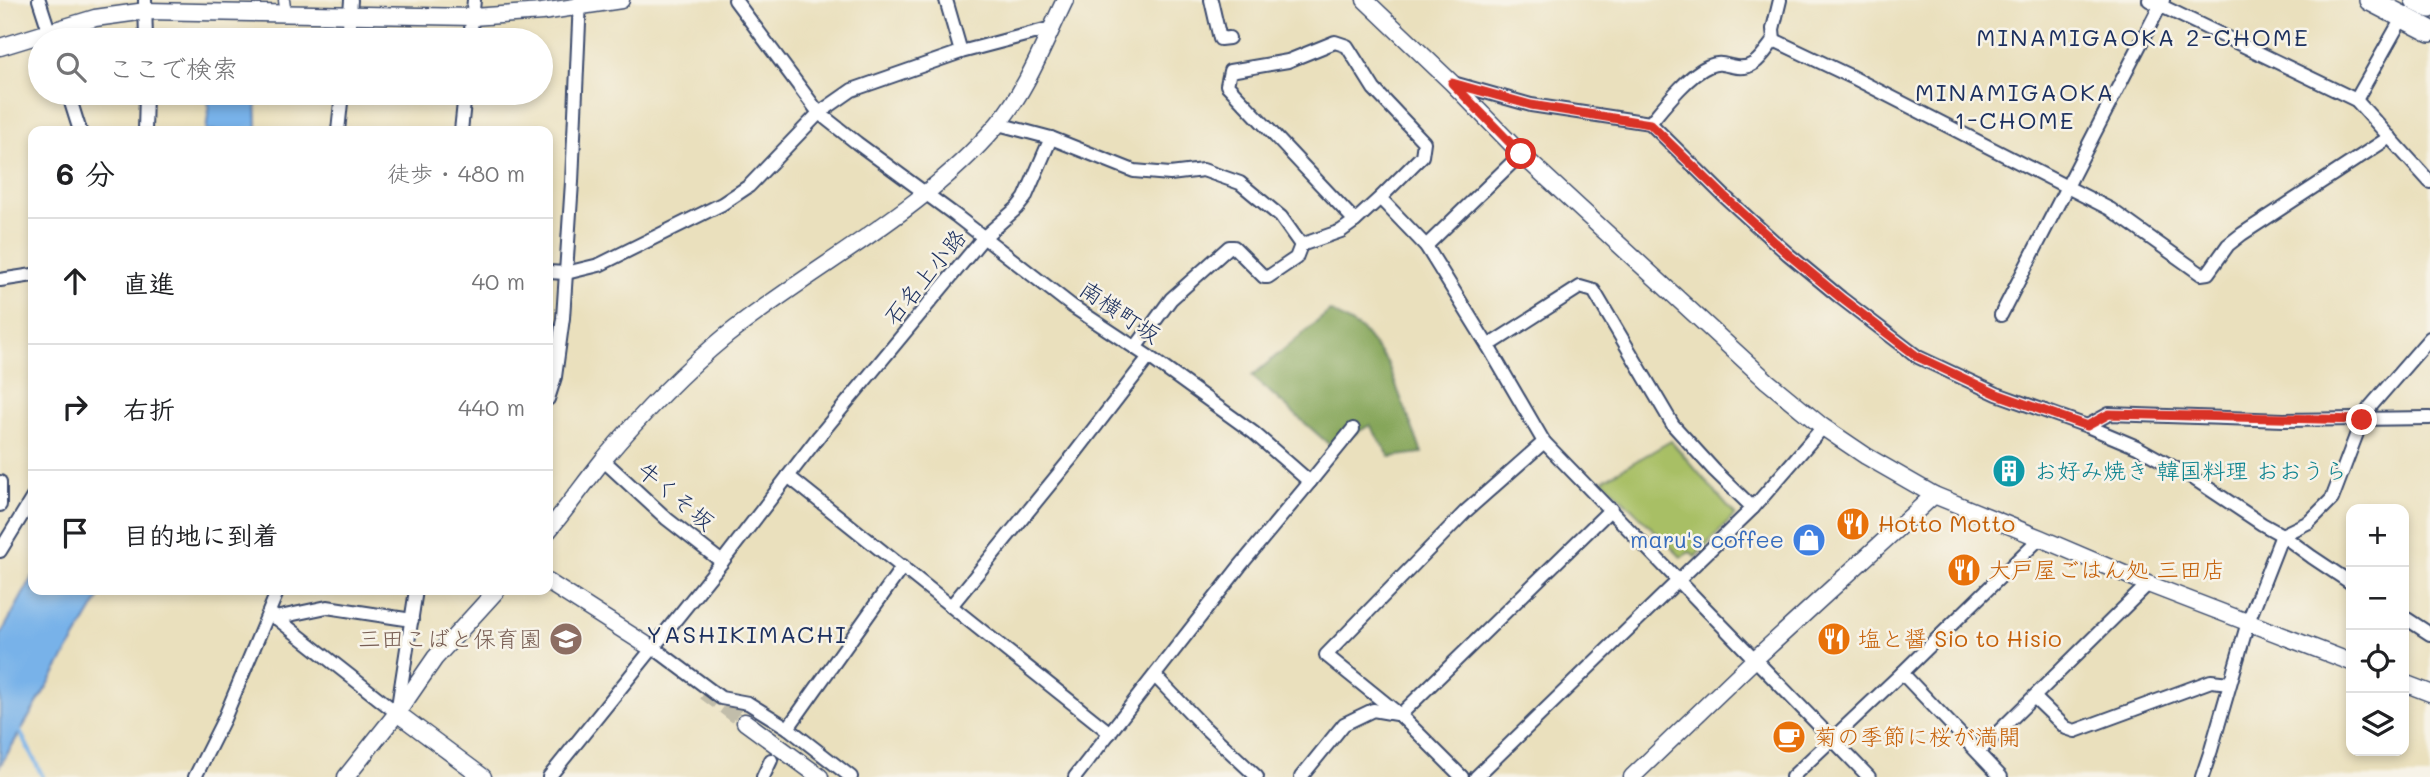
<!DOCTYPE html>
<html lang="ja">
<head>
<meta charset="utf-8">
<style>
	:root { --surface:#fff; --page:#f6f6f6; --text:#202124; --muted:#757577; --line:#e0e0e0 }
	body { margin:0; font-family:Mali,"Klee One",sans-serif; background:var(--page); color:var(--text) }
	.controls { position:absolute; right:21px; bottom:21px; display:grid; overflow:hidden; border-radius:14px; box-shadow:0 4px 10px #0003 }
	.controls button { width:63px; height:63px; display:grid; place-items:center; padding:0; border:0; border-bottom:2px solid var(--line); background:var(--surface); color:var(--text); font:35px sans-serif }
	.stop { position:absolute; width:21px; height:21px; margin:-16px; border:5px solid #d93025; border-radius:50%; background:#fff }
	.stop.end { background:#d93025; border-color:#fff; box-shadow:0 2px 7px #0008 }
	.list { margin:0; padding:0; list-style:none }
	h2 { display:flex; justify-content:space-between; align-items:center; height:91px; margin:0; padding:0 28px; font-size:30px }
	h2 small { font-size:23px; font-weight:400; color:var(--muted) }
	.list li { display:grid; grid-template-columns:46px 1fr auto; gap:21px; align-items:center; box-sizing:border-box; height:126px; padding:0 28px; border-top:2px solid var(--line) }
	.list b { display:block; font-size:26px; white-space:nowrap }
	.list em { font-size:23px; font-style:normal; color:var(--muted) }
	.icon { flex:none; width:38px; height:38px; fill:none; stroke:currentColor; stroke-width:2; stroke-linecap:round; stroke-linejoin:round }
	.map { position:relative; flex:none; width:2430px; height:777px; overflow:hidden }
	.search { position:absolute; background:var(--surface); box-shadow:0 4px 10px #0003; left:28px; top:28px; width:525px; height:77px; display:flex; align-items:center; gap:18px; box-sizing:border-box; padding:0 24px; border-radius:38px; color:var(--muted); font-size:26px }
	.panel { position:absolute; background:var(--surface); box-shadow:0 4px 10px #0003; left:28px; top:126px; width:525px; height:469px; border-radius:14px }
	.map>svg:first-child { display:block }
</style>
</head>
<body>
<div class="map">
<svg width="2430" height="777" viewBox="0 0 2430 777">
	<rect width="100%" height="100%" fill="#f7f3e8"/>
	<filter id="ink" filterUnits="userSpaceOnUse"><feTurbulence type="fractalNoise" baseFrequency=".0143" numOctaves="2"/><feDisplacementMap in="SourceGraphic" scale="14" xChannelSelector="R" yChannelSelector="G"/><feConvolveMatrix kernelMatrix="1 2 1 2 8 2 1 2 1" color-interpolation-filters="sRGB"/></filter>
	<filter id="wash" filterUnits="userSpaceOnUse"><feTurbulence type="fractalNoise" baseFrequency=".00686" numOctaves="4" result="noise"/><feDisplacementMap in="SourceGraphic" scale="28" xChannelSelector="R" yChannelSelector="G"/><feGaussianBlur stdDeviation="1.57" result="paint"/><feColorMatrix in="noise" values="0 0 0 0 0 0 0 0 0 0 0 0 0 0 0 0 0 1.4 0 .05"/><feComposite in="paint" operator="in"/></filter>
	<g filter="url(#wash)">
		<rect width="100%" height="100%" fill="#eae0bd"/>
		<polygon fill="#a8bf65" stroke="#627762" stroke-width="2" points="1671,441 1735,515 1695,557 1690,552 1681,557 1603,480"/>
		<polygon fill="#86a65a" stroke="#506a5c" stroke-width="2" points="1330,311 1362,330 1387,362 1422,453 1390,457 1370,425 1332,447 1252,376"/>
		<g fill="#78b2e9" stroke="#4a70a4" stroke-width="2">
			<polygon points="207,93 256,93 257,131 206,131 209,107"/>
			<polygon points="33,576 33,590 104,590 0,766 0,636"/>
		</g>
		<polygon fill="#eae0bd" points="192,0 258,0 259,38 197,39"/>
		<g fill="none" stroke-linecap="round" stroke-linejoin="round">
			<polyline stroke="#78b2e9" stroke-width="4.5" points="18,728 43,777"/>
		</g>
	</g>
	<g filter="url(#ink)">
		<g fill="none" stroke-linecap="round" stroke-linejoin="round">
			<polyline stroke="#c1bdaa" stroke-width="16" stroke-dasharray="16 8" stroke-linecap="butt" points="705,692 745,722"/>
			<defs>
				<polyline id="pedestrian" points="284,0 286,15"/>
				<g id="minor">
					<polyline points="39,0 52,40"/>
					<polyline points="145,0 146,40"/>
					<polyline points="735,0 819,113 857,143 955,215 1072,306 1149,357 1254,433 1310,482 1240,566 1075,777"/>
					<polyline points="946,0 961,52"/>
					<polyline points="1211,0 1220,39 1229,38"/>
					<polyline points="2149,0 2356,100 2430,182"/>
					<polyline points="348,40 351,0"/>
					<polyline points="470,40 474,0"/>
					<polyline points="1774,40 1852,77 2110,209 2201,274 2208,273 2228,245 2242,234 2390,137"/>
					<polyline points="1453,83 1531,105 1650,123 1724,196 1788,254 1841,298 1918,357 1997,394 2087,426 2137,447 2193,478 2262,524 2282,535 2312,557 2351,583"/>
					<polyline points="68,93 80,131"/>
					<polyline points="2356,100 2405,13"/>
					<path d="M 1650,123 C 1664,106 1689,74 1709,66 C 1718,62 1723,64 1731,66 C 1754,72 1761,57 1774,40 L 1773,29 L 1780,0"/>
					<polyline points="998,124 1051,138 1134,171 1170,174 1203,170 1240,183 1281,217 1301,245 1341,231 1355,221"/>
					<polyline points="145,131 146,93"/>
					<polyline points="338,131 342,93"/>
					<polyline points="461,131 465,93"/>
					<polyline points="1380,198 1422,156 1424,142 1374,89 1347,46 1335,42 1288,61 1230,71 1227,85 1355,221 1380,198 1426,246 1488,346 1544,442 1869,777"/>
					<polyline points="1426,246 1521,154"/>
					<polyline points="548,272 566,273 599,265 722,204 749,186 819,113 852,90 961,52 1052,28"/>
					<polyline points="0,280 33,275"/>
					<polyline points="2001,315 2163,0"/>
					<polyline points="1488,346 1580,287 1594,291 1673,425 1714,470 1753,508"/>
					<polyline points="1135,348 1171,299 1229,247 1234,247 1264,277 1268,277 1296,258 1301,245"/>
					<polyline points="548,399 555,377 563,318 572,182 580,0"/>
					<polyline points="2087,426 2109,414 2284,420 2430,418"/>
					<polyline points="603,460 667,519 722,562"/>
					<polyline points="788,476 1110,733"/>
					<polyline points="0,482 0,505"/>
					<polyline points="1310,482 1353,429"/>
					<polyline points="0,551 33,497"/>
					<polyline points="951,606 1069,461 1149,357"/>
					<polyline points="270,613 397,713 416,590"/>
					<polyline points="2404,617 2430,634"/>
					<polyline points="275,618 327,607 412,620"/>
					<polyline points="654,648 721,698 748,703 788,728 851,777"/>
					<polyline points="1155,676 1205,728 1257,777"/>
					<polyline points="2034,697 2066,728 2075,731 2211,681 2230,683"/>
					<polyline points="1400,715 1611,509"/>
					<polyline points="788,728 903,566"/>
					<polyline points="1978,752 2148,584"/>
					<polyline points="195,777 224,719 278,590"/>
					<polyline points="549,777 722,562 819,436 983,238 1017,208 1025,198 1051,138"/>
					<polyline points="763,777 771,760"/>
					<polyline points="1301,777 1344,724 1373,710 1396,714"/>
					<polyline points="1462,777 1400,715 1326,655 1466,511 1544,442"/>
					<polyline points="1476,777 1753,508 1823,427"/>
					<polyline points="1792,777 1902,673"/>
					<polyline points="2001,777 1902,673 2040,538"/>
					<polyline points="2202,777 2211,750 2248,622 2282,535 2309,522 2332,499 2362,420 2370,407 2430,338"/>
				</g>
				<g id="tertiary">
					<polyline points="1365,0 1452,83 1521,154 1767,381 1823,427 1866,456 1934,495 2040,538 2148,584 2351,662"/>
					<polyline points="0,47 95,18 146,11 473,17 542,12 621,0"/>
					<path d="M 548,531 C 567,508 584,484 603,460 C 640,416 681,373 726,336 C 815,265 922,213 997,125 C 1028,88 1044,43 1065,0"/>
					<polyline points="548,582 645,644"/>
					<polyline points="2404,683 2430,693"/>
					<polyline points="397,713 483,777"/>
					<polyline points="745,722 820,777"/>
					<polyline points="346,777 397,713 435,658 497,590"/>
					<polyline points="1632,777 1755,659 1934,495"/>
				</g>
				<g id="primary">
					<polyline points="2370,0 2430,31"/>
					<polyline points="2416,0 2430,7"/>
				</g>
			</defs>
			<use href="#pedestrian" stroke="#3a4a6c" stroke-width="13"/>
			<use href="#minor" stroke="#3a4a6c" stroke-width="16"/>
			<use href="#tertiary" stroke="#3a4a6c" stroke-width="19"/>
			<use href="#primary" stroke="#3a4a6c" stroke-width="24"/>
			<use href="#pedestrian" stroke="#fff" stroke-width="10"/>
			<use href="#minor" stroke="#fff" stroke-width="12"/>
			<use href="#tertiary" stroke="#fff" stroke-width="16"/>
			<use href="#primary" stroke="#fff" stroke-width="21"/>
		</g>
	</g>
	<g fill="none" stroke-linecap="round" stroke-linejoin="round" filter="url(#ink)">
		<polyline stroke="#d93025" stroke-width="9" points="1521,154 1452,83 1531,105 1650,124 1724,196 1788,254 1841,298 1918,357 1997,394 2087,426 2109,414 2362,420"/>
	</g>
	<defs>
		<symbol id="building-disc" viewBox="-11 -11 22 22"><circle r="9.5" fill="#0f9aa8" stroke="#f7f3e8"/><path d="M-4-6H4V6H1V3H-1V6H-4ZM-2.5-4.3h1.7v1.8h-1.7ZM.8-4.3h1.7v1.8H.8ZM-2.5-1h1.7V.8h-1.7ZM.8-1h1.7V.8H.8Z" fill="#fff"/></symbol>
		<symbol id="restaurant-disc" viewBox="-11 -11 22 22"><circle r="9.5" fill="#e8710a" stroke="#f7f3e8"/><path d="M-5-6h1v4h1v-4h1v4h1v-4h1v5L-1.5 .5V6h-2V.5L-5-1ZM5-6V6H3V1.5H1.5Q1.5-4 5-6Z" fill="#fff"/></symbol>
		<symbol id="shop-disc" viewBox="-11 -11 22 22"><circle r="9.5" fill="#3f7fe0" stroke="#f7f3e8"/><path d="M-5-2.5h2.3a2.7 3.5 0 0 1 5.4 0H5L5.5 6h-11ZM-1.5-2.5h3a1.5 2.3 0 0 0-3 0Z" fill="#fff"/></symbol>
		<symbol id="school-disc" viewBox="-11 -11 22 22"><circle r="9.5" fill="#8d6e63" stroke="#f7f3e8"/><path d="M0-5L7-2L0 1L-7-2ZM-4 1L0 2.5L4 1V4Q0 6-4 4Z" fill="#fff"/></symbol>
		<symbol id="cafe-disc" viewBox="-11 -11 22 22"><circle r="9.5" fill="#e8710a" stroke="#f7f3e8"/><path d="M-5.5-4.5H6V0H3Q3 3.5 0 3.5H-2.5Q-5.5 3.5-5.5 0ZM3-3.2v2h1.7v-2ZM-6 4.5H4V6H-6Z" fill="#fff"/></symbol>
	</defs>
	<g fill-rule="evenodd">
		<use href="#building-disc" x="1990" y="452" width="38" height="38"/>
		<use href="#restaurant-disc" x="1834" y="505" width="38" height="38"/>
		<use href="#shop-disc" x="1790" y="521" width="38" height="38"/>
		<use href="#restaurant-disc" x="1945" y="551" width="38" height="38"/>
		<use href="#school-disc" x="547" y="620" width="38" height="38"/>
		<use href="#restaurant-disc" x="1815" y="620" width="38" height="38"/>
		<use href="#cafe-disc" x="1770" y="718" width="38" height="38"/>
	</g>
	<g text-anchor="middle" stroke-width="5" stroke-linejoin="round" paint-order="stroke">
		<g font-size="23" fill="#1b2f5e" stroke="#f7f3e8">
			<text transform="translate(925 277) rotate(-51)" y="8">石名上小路</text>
			<text transform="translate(1120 312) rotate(34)" y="8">南横町坂</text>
			<text transform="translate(676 496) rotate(40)" y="8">牛くそ坂</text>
		</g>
		<g font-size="23" fill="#0d838f" stroke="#f7f3e8" text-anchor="start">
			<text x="2034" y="479">お好み焼き 韓国料理 おおうら</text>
		</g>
		<g font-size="23" fill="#c56008" stroke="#f7f3e8" text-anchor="start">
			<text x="1878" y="532">Hotto Motto</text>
			<text x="1988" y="578">大戸屋ごはん処 三田店</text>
			<text x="1858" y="647">塩と醤 Sio to Hisio</text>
			<text x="1814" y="745">菊の季節に桜が満開</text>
		</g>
		<g font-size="23" fill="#366cbe" stroke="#f7f3e8" text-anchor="end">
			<text x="1784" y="548">maru's coffee</text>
		</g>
		<g font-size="23" fill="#785e54" stroke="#f7f3e8" text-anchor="end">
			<text x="542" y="647">三田こばと保育園</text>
		</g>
		<g font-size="24" letter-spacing="2" fill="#1b2f5e" stroke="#f7f3e8">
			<text x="2143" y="46">MINAMIGAOKA 2-CHOME</text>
			<text x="2015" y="101">MINAMIGAOKA<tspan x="2015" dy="28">1-CHOME</tspan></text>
			<text x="747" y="643">YASHIKIMACHI</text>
		</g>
	</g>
</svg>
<div class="controls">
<button>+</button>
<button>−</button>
<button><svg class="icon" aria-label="locate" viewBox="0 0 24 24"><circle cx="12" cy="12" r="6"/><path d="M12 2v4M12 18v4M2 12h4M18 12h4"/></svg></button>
<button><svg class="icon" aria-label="layers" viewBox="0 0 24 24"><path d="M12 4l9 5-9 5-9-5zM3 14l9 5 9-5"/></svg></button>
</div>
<div class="stop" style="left:1521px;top:154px"></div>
<div class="stop end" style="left:2362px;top:420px"></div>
<div class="search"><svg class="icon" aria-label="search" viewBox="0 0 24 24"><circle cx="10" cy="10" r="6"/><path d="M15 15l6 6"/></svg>ここで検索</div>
<section class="panel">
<h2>6 分<small>徒歩 · 480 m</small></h2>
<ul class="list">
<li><svg class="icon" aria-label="ahead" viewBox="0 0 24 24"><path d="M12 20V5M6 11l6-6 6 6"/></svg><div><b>直進</b></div><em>40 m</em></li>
<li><svg class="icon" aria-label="right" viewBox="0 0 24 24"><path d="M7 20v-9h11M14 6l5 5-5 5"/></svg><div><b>右折</b></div><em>440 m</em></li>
<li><svg class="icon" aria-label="arrive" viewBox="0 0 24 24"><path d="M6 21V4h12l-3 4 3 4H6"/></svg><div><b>目的地に到着</b></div></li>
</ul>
</section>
</div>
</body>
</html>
